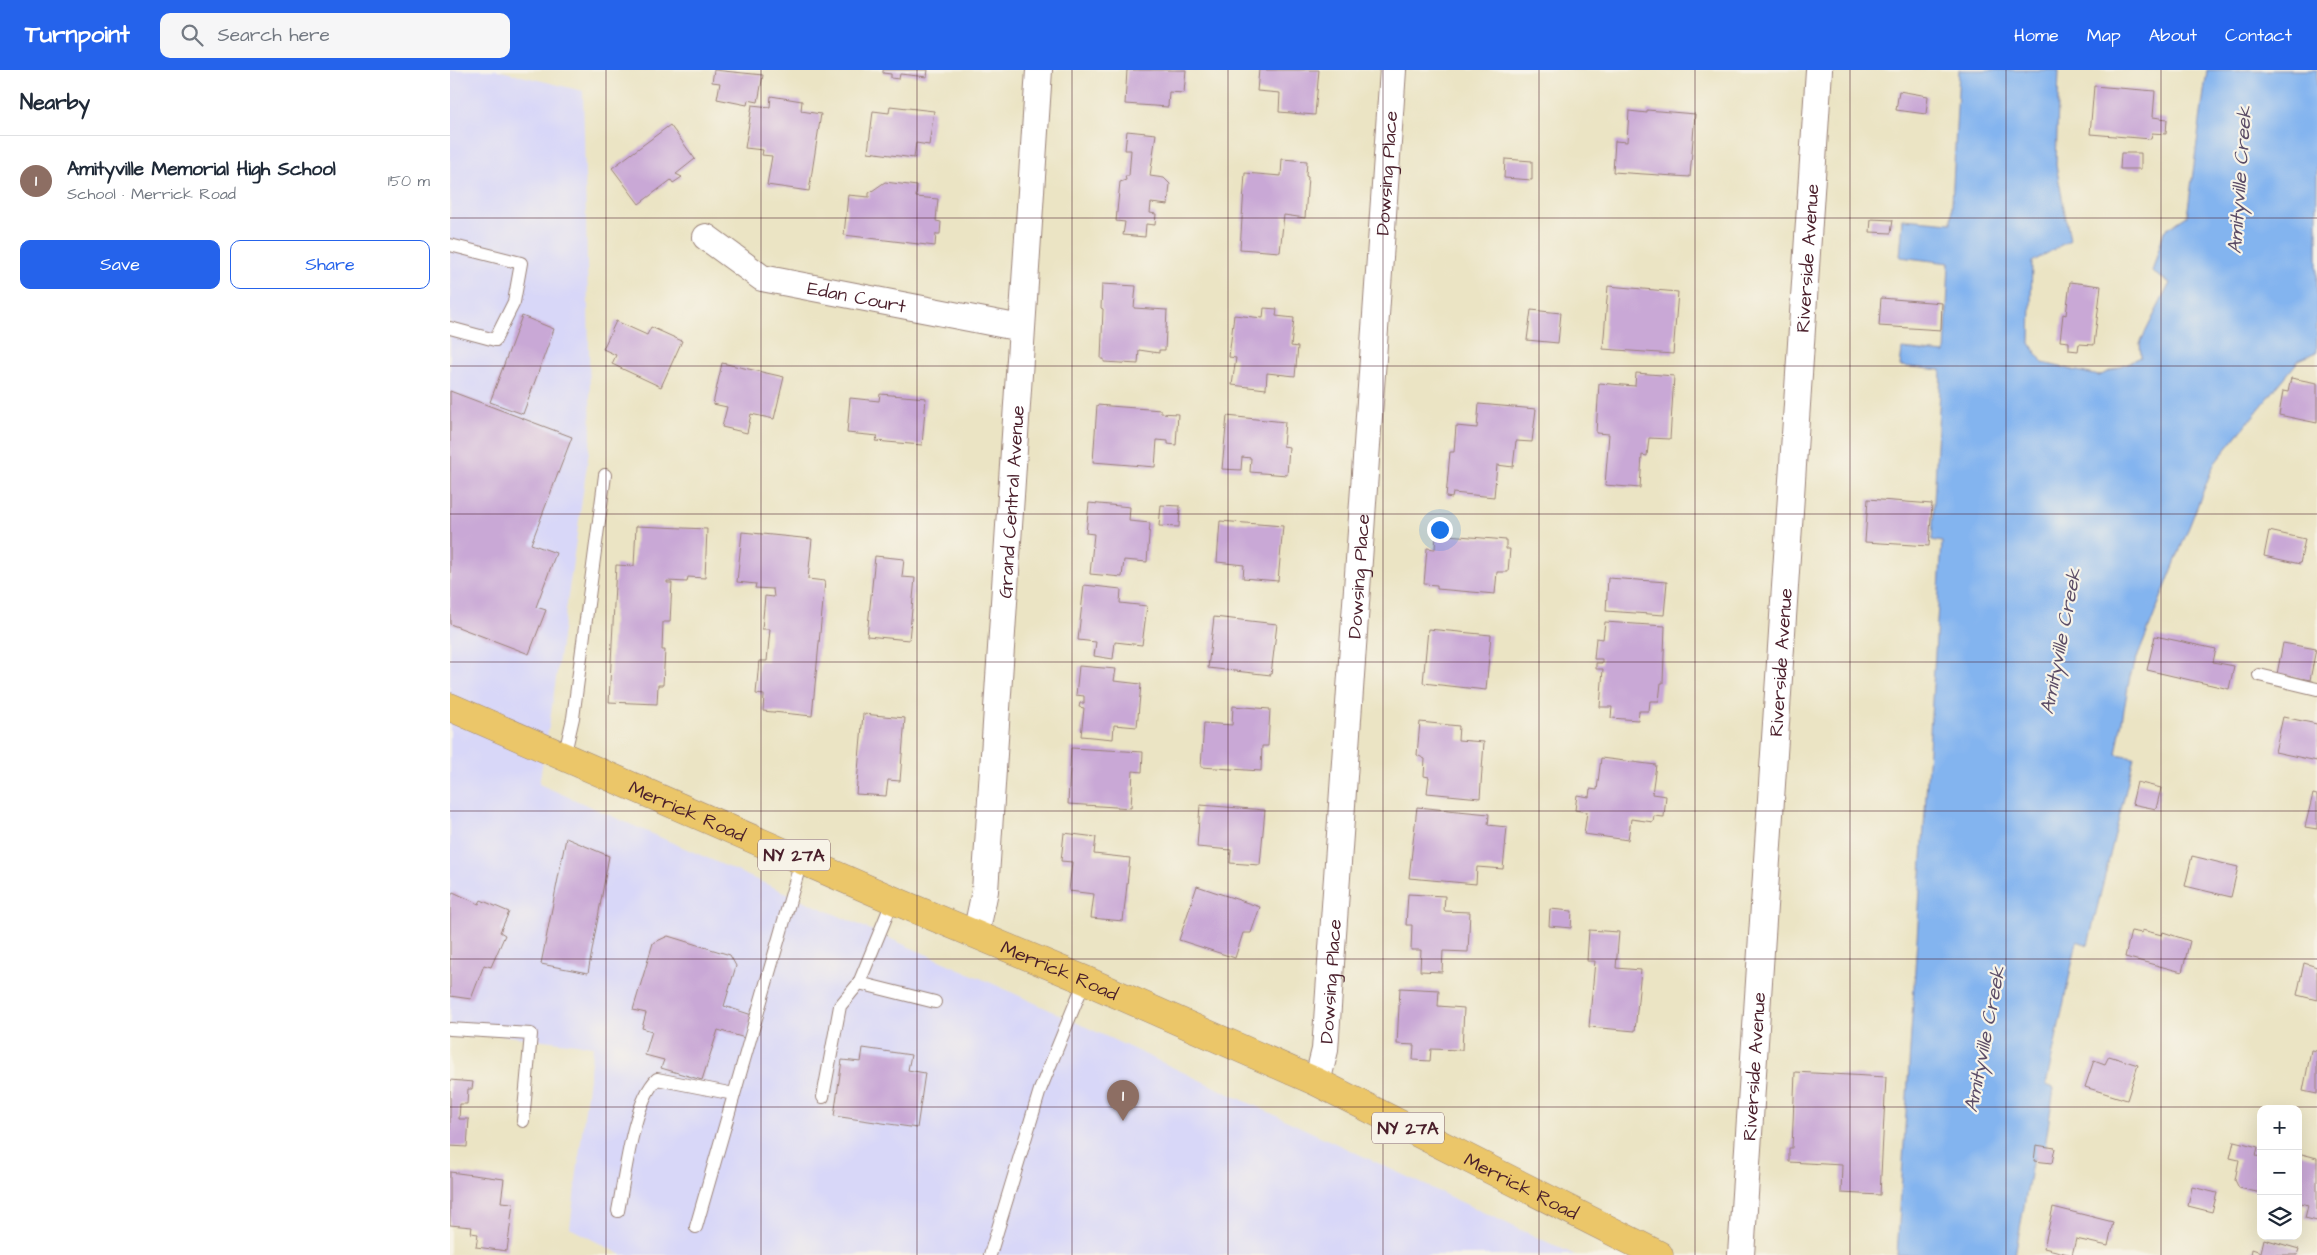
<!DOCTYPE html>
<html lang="en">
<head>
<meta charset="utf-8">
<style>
	:root { --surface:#fff; --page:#f6f6f7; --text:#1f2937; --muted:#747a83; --line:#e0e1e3; --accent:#2563eb }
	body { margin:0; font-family:"Architects Daughter",sans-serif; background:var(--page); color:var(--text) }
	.controls { position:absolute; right:15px; bottom:15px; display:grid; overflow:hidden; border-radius:10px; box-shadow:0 5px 20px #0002 }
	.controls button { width:45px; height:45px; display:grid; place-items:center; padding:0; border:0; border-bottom:1px solid var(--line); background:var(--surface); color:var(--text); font:25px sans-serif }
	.you { position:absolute; left:989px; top:459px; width:18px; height:18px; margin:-12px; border:4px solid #fff; border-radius:50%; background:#1a73e8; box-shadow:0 0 0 8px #1a73e833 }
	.badge { display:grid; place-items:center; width:32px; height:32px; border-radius:50%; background:var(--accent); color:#fff; font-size:16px; font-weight:700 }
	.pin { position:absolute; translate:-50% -41px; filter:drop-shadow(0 1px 2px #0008) }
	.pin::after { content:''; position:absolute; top:26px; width:18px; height:15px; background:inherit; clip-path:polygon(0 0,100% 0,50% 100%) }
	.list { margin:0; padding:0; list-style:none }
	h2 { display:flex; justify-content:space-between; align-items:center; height:65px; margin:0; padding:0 20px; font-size:21px }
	h2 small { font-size:16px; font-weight:400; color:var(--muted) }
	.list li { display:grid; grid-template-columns:32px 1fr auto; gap:15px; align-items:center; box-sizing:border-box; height:90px; padding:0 20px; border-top:1px solid var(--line) }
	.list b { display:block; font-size:19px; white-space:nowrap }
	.list p { margin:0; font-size:16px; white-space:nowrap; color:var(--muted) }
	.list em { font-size:16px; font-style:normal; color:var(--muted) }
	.actions { display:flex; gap:10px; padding:15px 20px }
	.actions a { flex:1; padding:11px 0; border:1px solid var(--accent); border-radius:10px; text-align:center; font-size:18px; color:var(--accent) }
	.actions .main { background:var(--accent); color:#fff }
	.icon { flex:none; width:28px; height:28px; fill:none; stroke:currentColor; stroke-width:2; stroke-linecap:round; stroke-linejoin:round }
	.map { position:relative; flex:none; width:1867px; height:1185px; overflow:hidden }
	header { display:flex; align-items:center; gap:30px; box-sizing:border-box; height:70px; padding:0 25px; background:var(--accent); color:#fff }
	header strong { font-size:24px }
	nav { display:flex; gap:28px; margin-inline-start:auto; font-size:18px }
	.search { width:350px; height:45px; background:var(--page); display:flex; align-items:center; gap:12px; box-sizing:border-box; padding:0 18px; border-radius:10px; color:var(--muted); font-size:19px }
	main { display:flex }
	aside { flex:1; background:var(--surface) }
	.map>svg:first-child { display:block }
</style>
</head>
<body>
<header>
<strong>Turnpoint</strong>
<div class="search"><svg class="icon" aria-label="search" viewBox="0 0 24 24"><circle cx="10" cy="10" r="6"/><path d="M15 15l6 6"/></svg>Search here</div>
<nav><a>Home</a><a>Map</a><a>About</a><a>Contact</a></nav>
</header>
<main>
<aside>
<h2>Nearby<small></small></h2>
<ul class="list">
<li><span class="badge" style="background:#8d6e63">1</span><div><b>Amityville Memorial High School</b><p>School · Merrick Road</p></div><em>150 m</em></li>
</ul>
<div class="actions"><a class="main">Save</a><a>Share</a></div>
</aside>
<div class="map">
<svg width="1867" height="1185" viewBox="0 0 1867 1185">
	<rect width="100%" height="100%" fill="#f7f3e8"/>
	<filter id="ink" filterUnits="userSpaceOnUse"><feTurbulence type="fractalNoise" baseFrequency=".02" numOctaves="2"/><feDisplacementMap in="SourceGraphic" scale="10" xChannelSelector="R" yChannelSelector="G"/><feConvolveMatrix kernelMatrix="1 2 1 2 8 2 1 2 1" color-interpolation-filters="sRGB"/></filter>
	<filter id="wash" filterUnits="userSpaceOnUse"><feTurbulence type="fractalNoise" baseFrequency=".0096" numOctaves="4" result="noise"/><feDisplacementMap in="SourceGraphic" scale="20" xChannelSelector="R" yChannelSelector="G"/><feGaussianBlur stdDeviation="1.12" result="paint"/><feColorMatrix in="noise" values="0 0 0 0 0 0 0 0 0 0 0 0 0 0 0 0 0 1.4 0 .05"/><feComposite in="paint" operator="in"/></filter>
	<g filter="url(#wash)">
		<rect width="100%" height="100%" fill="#ebe4c4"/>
		<polygon fill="#d8d7f8" points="0,0 47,0 133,21 141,367 100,650 89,714 548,916 1125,1185 172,1185 120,1158 143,976 0,959"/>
		<polygon fill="#83b4ef" stroke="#666a8d" points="1509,0 1609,0 1606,95 1620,170 1582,192 1580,273 1593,293 1649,306 1691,287 1690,273 1720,213 1702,202 1714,161 1737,146 1757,0 1867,0 1867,282 1849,290 1764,394 1680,606 1666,684 1684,687 1638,875 1627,871 1596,1015 1604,1018 1593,1090 1583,1088 1565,1185 1447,1185 1492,472 1482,470 1491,300 1450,296 1452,279 1495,283 1499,193 1450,187 1453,149 1501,153"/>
		<g id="blocks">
			<g fill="#c9a8d6">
				<polygon points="264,0 313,5 308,32 298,30 297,35 267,29 270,13 262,12"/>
				<polygon points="433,0 478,0 477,7 450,4 449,9 441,8 441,4 433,3"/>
				<polygon points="677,0 736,0 734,23 719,22 718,37 675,34"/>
				<polygon points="809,0 869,0 865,45 829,42 830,23 807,21"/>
				<polygon points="1644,16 1705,21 1703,47 1717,49 1716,64 1702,63 1701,69 1640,64"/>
				<polygon points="1449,21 1478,26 1476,44 1446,40"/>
				<polygon points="321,26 352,31 351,41 371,44 359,121 317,115 322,86 312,85 313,80 295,78 302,35 320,37"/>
				<polygon points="440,36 484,41 479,75 466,73 464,88 418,82 423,41 439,43"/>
				<polygon points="1197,40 1245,44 1240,107 1163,102 1165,71 1177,72 1179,41 1197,43"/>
				<polygon points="220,55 245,89 226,104 232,107 223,113 221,110 189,134 162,98"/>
				<polygon points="677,61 706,64 700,106 714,108 720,114 718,135 701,133 700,143 706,144 705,155 696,154 695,167 673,165 675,152 666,151 670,112 676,110 675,106 679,106 681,80 675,80"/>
				<polygon points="1671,83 1691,83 1691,99 1670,99"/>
				<polygon points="832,89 857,91 856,106 858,107 855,148 834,145 830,182 790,179 795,103 831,106"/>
				<polygon points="1055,89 1082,91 1082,110 1054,108"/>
				<polygon points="435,112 467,116 466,127 488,129 486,151 491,152 490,164 486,164 485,176 394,165 398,125 419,127 419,123"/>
				<polygon points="1421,149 1443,150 1441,163 1420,162"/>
				<polygon points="1620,212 1651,216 1644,275 1629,274 1628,281 1619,280 1619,272 1610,271 1613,244 1616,245"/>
				<polygon points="652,214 686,216 684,238 717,240 715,280 709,280 709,283 689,280 688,294 654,292 654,289 651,289 653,239 651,238"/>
				<polygon points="1158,216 1228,222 1223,284 1153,279"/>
				<polygon points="1431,228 1492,233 1491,260 1429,256"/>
				<polygon points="814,238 827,239 826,246 844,248 841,276 848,277 845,306 817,303 816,319 782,315 786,288 779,287 784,245 813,248"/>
				<polygon points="1081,240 1111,243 1108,273 1077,270"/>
				<polygon points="72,246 104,259 73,344 40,332"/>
				<polygon points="166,251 197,265 201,257 232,271 211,317 162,294 166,285 153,279"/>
				<polygon points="272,293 334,307 324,349 301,344 297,363 272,357 277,337 263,334"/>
				<polygon points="1186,303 1224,306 1220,369 1199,368 1197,386 1192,385 1190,418 1155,415 1159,364 1146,363 1149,313 1185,316"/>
				<polygon points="1841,308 1867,313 1867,353 1829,345 1833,321 1838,322"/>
				<polygon points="0,321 122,367 81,474 106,483 86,537 96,540 79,584 0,554"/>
				<polygon points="430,324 476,328 472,375 425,371 428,366 397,363 400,328 429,331"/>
				<polygon points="1029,334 1086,339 1082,372 1066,371 1063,397 1047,395 1044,427 1003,423 1002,428 996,427 1000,382 1004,382 1006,356 1027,358"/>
				<polygon points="647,335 711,340 711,343 728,344 726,375 718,374 718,371 707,370 705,397 643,392"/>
				<polygon points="777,346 835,352 833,376 839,377 837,405 800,402 801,388 792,387 791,400 772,399"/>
				<polygon points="1418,429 1482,434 1479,476 1415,472"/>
				<polygon points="639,433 680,437 679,451 700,453 697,492 674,490 672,507 640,504 644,464 636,463"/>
				<polygon points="711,435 730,436 729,457 709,456"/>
				<polygon points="770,451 833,456 828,511 793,508 794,495 767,492"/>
				<polygon points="186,456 257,459 255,508 238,507 237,512 217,511 217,513 222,513 220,552 213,552 212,580 215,580 213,615 208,615 207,634 159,632 166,495 184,496"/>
				<polygon points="1819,461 1855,469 1850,494 1814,486"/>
				<polygon points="292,462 362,469 358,509 375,511 362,646 313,641 314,625 306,624 309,591 317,591 320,559 312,559 315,526 324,527 323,519 305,518 306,514 287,512"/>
				<polygon points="986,464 1056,470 1056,479 1060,479 1058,502 1047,502 1045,524 987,519 987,515 974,514 977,478 985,479"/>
				<polygon points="425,486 454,489 452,507 465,508 459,570 417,566"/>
				<polygon points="1158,508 1217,512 1214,545 1156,541"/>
				<polygon points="634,515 671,519 670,533 697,536 692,575 665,572 663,589 644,586 646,572 628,570"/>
				<polygon points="764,547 827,554 821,605 758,598"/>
				<polygon points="1155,552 1215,556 1213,613 1211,613 1209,631 1200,631 1199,641 1189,641 1188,650 1161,648 1162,637 1150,637 1153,599 1146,599 1146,593 1152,593 1152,589 1144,589 1146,568 1153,569"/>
				<polygon points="978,559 1041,565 1036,620 973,613"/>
				<polygon points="1705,566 1766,579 1763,592 1784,596 1779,619 1697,600"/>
				<polygon points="1833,573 1866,579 1860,610 1827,604"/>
				<polygon points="629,596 666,599 664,611 691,614 687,657 664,655 663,669 631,666 634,638 629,637 630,633 634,633 634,626 626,625"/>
				<polygon points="783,636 820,639 818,676 812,676 811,701 751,697 754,653 782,655"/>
				<polygon points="413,644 455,648 450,711 438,710 436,726 406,724"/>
				<polygon points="1833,647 1867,654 1867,691 1825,682"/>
				<polygon points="970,652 1009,656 1008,670 1034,672 1030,728 977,723 979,707 974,706 975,689 967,685"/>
				<polygon points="621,678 693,682 692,702 683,701 681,738 618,734"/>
				<polygon points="1151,688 1206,695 1202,724 1216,726 1214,747 1204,746 1203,752 1181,749 1178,770 1134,764 1137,742 1125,740 1127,725 1139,727 1140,719 1147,720"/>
				<polygon points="1687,712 1711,718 1706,739 1682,734"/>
				<polygon points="1863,724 1867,725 1867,759 1855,757"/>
				<polygon points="750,735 815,740 810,795 780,793 781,780 747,777"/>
				<polygon points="967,737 1039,744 1038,755 1057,757 1053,799 1027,797 1026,814 959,808"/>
				<polygon points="614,763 646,767 644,784 680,788 673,851 641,848 644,824 619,821 622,792 611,791"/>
				<polygon points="116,768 159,786 138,903 91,894"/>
				<polygon points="1742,786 1788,797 1781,827 1735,816"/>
				<polygon points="747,816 810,837 801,863 793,863 785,888 729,870"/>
				<polygon points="3,822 29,834 31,830 59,842 50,862 55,865 41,897 34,895 21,929 0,926 0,829"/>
				<polygon points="958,824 995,826 994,841 1020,842 1018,882 993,881 992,902 970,901 971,880 961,880 962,855 956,855"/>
				<polygon points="1100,839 1122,841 1121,858 1099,856"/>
				<polygon points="1139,860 1169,862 1166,898 1191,900 1185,961 1139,957 1145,891 1137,891"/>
				<polygon points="1692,860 1712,865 1713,862 1740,871 1732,902 1675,887 1681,861 1692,863"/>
				<polygon points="218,866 280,885 286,896 274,936 302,945 295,968 268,960 252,1010 211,998 214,990 195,985 202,961 192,958 196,943 183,940 203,873"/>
				<polygon points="1854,893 1867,897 1867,930 1847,925"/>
				<polygon points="950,918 989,920 988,936 1014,938 1012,980 981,979 980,991 963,990 964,975 947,974"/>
				<polygon points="413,978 461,985 458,1000 475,1003 467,1058 384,1046 392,990 411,992"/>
				<polygon points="1861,980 1867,981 1867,1024 1853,1021"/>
				<polygon points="1659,986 1688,995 1677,1030 1635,1017 1644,990 1655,994"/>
				<polygon points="1345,1002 1436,1007 1430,1125 1391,1123 1392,1095 1339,1092 1339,1078 1342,1078"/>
				<polygon points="0,1010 23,1012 22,1019 18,1019 17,1034 10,1034 9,1049 19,1049 17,1077 0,1076"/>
				<polygon points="1784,1071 1808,1077 1806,1086 1811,1087 1811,1123 1789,1118 1785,1110 1789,1090 1780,1088"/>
				<polygon points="1586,1075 1605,1078 1602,1093 1584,1091"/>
				<polygon points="1848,1083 1867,1088 1867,1151 1855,1148 1858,1135 1848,1132"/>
				<polygon points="0,1102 54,1109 51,1132 63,1133 57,1181 26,1177 28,1164 21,1163 22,1157 0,1155"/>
				<polygon points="1742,1117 1767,1123 1762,1142 1738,1136"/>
				<polygon points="1603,1137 1663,1152 1658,1176 1626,1169 1622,1185 1594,1178"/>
				<polygon points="1814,1169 1849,1179 1847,1185 1801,1185 1802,1179 1811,1182"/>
			</g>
		</g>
	</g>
	<g filter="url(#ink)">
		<use href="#blocks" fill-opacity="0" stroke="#9a8278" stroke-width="1"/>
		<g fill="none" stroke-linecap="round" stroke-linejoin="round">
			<defs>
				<g id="lane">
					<polyline points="0,175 71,193 64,232 45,270 0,258"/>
					<polyline points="1809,605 1867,619"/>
					<polyline points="114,687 123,648 155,405"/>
					<polyline points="443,830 409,913 485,932"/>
					<polyline points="0,959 81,964 73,1051"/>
					<polyline points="373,1027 390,936 409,913"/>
					<path d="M 168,1141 C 175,1106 183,1032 207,1009 L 284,1024"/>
					<polyline points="246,1157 352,788"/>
					<polyline points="540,1185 590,1020 635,910"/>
				</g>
				<g id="street">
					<path id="s1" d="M 256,167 L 312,208 L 571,258"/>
					<path id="s2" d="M 526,864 L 535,821 L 589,0"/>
					<path id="s3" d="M 867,1012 L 875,980 L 943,0"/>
					<path id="s4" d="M 1291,1185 L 1369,0"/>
				</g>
				<g id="primary">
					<path id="s5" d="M 0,637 L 443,830 L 635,910 L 867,1012 L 1209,1185"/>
				</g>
			</defs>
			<use href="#lane" stroke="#9a8278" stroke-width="14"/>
			<use href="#street" stroke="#9a8278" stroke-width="28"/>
			<use href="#primary" stroke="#9a8278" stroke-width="29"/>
			<use href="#lane" stroke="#fff" stroke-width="12"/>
			<use href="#street" stroke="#fff" stroke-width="26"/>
			<use href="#primary" stroke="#ebc669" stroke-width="28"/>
		</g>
	</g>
	<path fill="none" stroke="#4a1f2b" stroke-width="1" stroke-opacity="0.55" d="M 156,0 L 156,1185M 311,0 L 311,1185M 467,0 L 467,1185M 622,0 L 622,1185M 778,0 L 778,1185M 933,0 L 933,1185M 1089,0 L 1089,1185M 1245,0 L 1245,1185M 1400,0 L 1400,1185M 1556,0 L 1556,1185M 1711,0 L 1711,1185M 0,148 L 1867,148M 0,296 L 1867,296M 0,444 L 1867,444M 0,592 L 1867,592M 0,741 L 1867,741M 0,889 L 1867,889M 0,1037 L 1867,1037"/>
	<g text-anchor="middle" stroke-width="4.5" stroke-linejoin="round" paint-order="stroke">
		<g fill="#f7f3e8" stroke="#7e5f64" stroke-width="1">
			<rect x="308" y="769.5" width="72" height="31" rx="4"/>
			<rect x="922" y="1042.5" width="72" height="31" rx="4"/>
		</g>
		<g font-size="18" font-weight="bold" fill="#4a1f2b">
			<text x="344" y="791">NY 27A</text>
			<text x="958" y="1064">NY 27A</text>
		</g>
		<g font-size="19" fill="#4a1f2b" stroke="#f7f3e8">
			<text dy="7" stroke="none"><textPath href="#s3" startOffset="912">Dowsing Place</textPath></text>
			<text dy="7" stroke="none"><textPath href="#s4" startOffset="999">Riverside Avenue</textPath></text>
			<text dy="7" stroke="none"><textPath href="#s1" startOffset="166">Edan Court</textPath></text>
			<text dy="7" stroke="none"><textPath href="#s2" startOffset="434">Grand Central Avenue</textPath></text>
			<text dy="7" stroke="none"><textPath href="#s3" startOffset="508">Dowsing Place</textPath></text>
			<text dy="7" stroke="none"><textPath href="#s4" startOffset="594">Riverside Avenue</textPath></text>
			<text dy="7" stroke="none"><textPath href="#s5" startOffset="259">Merrick Road</textPath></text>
			<text dy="7" stroke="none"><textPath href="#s5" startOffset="664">Merrick Road</textPath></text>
			<text dy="7" stroke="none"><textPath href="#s3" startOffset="102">Dowsing Place</textPath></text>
			<text dy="7" stroke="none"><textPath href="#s4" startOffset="189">Riverside Avenue</textPath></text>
			<text dy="7" stroke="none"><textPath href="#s5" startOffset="1174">Merrick Road</textPath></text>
		</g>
		<g font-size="20" font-style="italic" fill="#5b4c66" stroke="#f7f3e8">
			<text transform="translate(1789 110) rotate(-86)" y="7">Amityville Creek</text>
			<text transform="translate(1610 571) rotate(-79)" y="7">Amityville Creek</text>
			<text transform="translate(1534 969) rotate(-79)" y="7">Amityville Creek</text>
		</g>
	</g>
</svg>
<div class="controls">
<button>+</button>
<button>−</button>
<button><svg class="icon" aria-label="layers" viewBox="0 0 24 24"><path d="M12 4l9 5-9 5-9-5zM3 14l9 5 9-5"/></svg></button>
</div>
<div class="you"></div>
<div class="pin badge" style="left:673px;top:1051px;background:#8d6e63">1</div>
</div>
</main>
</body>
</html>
